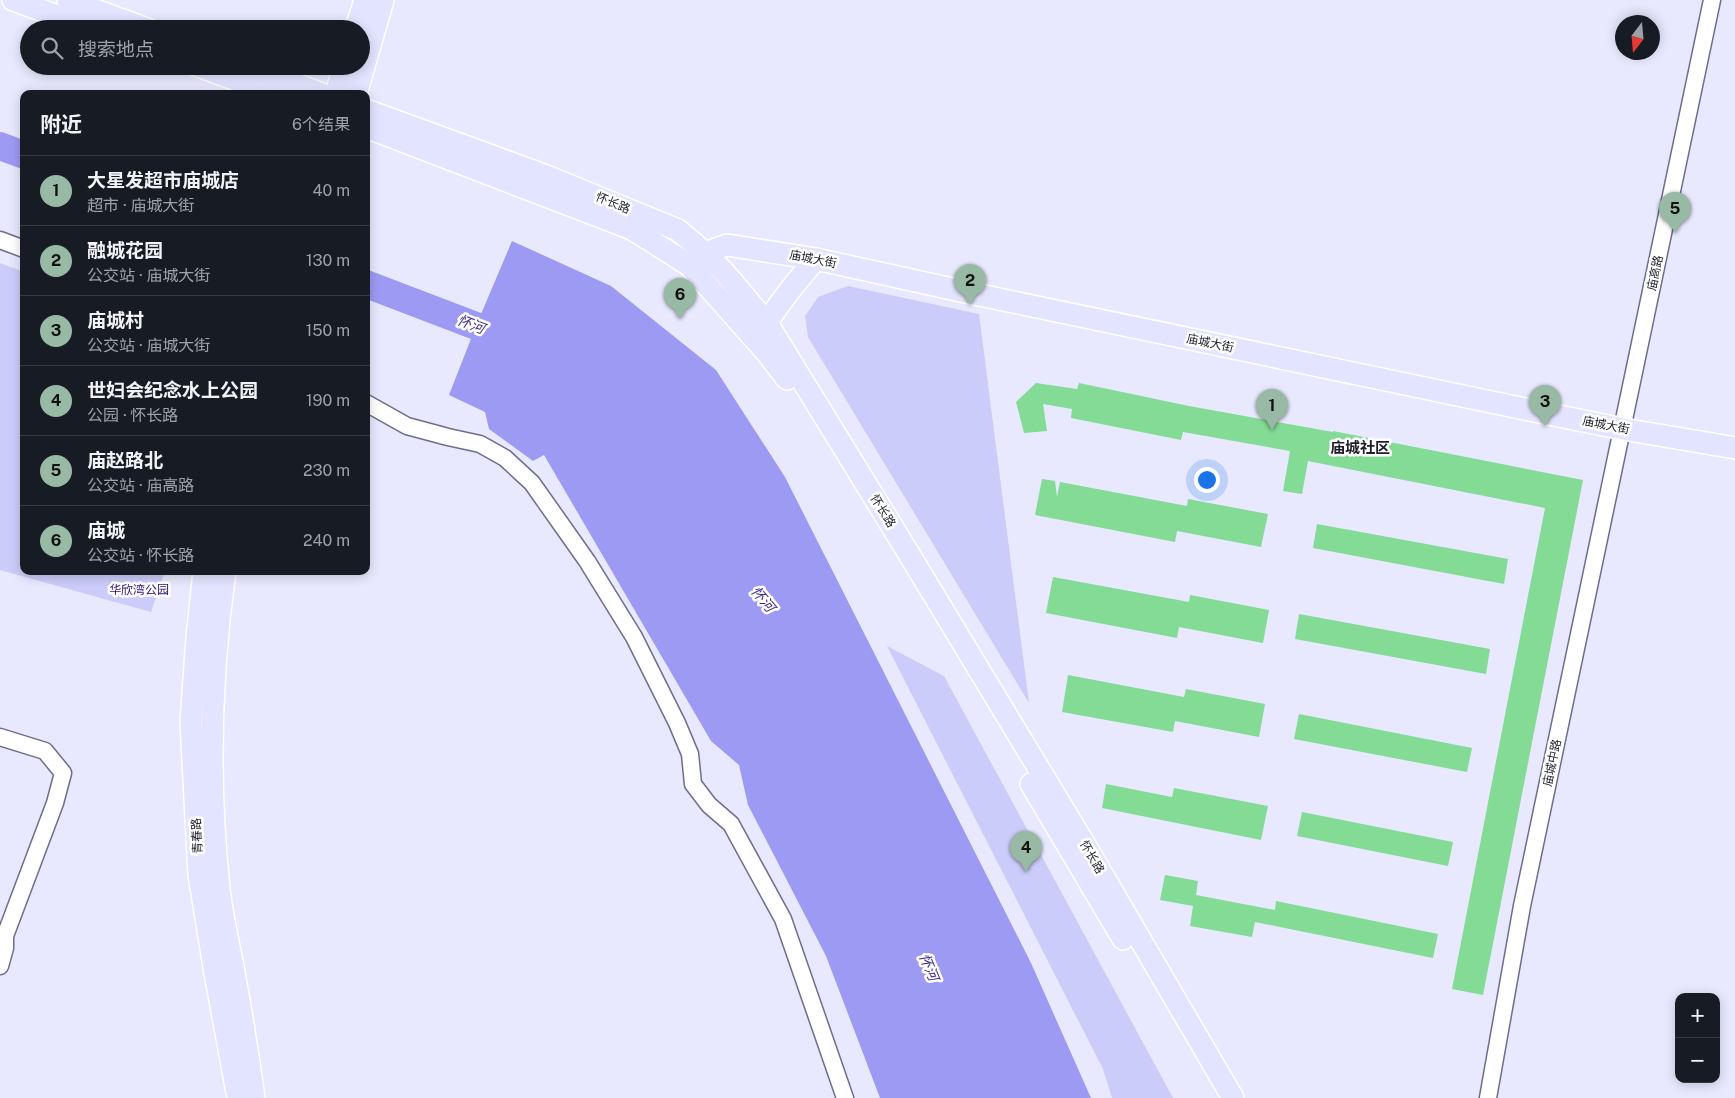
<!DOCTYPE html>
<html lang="zh">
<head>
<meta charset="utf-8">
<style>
	:root { --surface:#171b24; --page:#242831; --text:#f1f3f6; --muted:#9ea1a6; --line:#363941; --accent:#98b9a4 }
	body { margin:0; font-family:"Public Sans","Noto Sans SC",sans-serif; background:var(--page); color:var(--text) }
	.controls { position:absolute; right:15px; bottom:15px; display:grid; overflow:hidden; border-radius:10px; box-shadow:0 2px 12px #0003 }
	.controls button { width:45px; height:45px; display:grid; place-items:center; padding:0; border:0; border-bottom:1px solid var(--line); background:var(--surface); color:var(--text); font:25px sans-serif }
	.compass { position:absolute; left:1615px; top:15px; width:45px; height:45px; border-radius:50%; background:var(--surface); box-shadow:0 2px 12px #0003; rotate:196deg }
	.you { position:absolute; left:1206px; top:479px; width:18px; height:18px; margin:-12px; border:4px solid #fff; border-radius:50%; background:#1a73e8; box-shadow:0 0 0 8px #1a73e833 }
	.badge { display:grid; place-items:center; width:32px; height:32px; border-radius:50%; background:var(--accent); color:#111; font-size:16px; font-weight:700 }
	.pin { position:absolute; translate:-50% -41px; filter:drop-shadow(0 1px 2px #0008) }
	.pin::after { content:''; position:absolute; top:26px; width:18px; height:15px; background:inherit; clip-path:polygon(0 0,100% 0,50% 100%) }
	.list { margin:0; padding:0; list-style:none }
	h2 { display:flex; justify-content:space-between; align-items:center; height:65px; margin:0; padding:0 20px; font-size:21px }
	h2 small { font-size:16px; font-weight:400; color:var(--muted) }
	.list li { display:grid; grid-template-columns:32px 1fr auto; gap:15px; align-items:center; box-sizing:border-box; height:70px; padding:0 20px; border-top:1px solid var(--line) }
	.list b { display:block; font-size:19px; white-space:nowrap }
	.list p { margin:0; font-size:16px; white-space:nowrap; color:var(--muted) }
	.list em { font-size:16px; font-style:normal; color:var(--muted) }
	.icon { flex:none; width:28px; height:28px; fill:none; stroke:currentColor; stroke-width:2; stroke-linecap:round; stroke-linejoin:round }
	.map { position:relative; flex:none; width:1735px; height:1098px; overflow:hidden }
	.search { position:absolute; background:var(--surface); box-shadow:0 2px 12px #0003; left:20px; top:20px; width:350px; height:55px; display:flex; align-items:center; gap:12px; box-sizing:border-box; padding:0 18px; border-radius:28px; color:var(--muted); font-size:19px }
	.panel { position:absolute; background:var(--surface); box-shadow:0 2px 12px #0003; left:20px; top:90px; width:350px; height:485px; border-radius:10px }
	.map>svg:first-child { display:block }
</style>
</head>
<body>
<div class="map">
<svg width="1735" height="1098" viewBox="0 0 1735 1098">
	<rect width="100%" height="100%" fill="#e8e9fe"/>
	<g fill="#cbccf9">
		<polygon points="0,263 24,272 24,571 165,571 151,612 0,570"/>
		<polygon points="848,286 979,314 1029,703 808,337 805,316 818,297"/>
		<polygon points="887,646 944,676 1173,1098 1112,1098 1103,1069"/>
	</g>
	<polygon fill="#9d9af4" points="512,241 611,286 716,370 785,477 1031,963 1091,1098 880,1098 826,956 748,805 739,765 711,741 544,455 533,461 489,429 485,412 449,395 476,326"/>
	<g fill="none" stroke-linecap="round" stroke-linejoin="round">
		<g stroke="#9d9af4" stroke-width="28">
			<polyline points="0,146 24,155"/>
			<polyline points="366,284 510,339"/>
		</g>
	</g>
	<g fill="#83db95">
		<polygon points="1036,383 1077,389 1079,383 1189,406 1333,432 1333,431 1583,480 1483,995 1452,989 1545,508 1308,461 1302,494 1283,491 1290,451 1183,432 1181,440 1071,418 1072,409 1043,404 1047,431 1024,433 1016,402"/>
		<polygon points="1042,479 1055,481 1057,497 1060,482 1187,506 1188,499 1268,514 1261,547 1177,531 1175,542 1035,515"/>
		<polygon points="1317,524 1508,559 1504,584 1313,548"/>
		<polygon points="1053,577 1189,602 1190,595 1269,610 1263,643 1179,627 1177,638 1046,613"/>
		<polygon points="1299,614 1490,649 1486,674 1295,639"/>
		<polygon points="1068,675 1184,697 1186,689 1265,704 1259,737 1175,721 1173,732 1062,712"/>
		<polygon points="1299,714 1472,748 1467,772 1294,739"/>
		<polygon points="1106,784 1172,797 1174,788 1268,806 1261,840 1102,808"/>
		<polygon points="1302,812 1453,842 1448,866 1297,836"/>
		<polygon points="1165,875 1198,881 1196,895 1275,910 1276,901 1438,934 1433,958 1255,922 1252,937 1190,926 1193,906 1160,900"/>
	</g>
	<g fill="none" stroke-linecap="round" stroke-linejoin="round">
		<defs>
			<g id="minor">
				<polyline points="0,240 24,249"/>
				<polyline points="366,403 407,426 448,437 480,444 505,458 532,483 587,561 634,637 677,723 690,754 693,784 709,805 731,824 783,919 845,1098"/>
				<polyline points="0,737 45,751 63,773 55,803 5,936 5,948 0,966"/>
				<polyline points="1488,1098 1522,906 1712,0"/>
			</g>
			<g id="major">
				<polyline points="13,0 93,29"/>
				<polyline points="68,0 147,29"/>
				<polyline points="356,29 365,0"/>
				<polyline points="198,66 275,94"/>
				<polyline points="249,66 322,94"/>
				<polyline points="336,94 344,66"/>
				<polyline points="356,94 383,0"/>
				<polyline points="366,110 544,175 678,230 705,253 724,272 767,323 909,554 1085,845 1233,1098"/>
				<polyline points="366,127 632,229 689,265 767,353 787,379"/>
				<polyline points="695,260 705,253 727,245 816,259 970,293 1549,414 1623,429 1735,448"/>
				<path d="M 760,335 C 775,307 796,282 816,259"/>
				<polyline points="204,571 197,637 191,722 199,875 215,973 238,1098"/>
				<path d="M 225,571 C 210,677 208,783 219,889 C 222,915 228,941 233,967 C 241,1011 248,1054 254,1098"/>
				<polyline points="1031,784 1123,939"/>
			</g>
		</defs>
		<use href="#minor" stroke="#6d6d8c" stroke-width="19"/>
		<use href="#major" stroke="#fff" stroke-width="24"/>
		<use href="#minor" stroke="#fff" stroke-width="16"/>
		<use href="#major" stroke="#e3e4ff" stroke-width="21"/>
	</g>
	<g text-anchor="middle" stroke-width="5" stroke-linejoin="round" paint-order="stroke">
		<g font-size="12" fill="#1e1e2b" stroke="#fff">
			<text transform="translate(613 203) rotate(23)" y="4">怀长路</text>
			<text transform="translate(813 259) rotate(11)" y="4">庙城大街</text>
			<text transform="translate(1655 273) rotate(-78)" y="4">庙高路</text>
			<text transform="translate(1210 343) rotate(12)" y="4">庙城大街</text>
			<text transform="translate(1606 425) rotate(11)" y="4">庙城大街</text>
			<text transform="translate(883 511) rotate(58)" y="4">怀长路</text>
			<text transform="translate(1552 763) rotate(-78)" y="4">庙城中路</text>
			<text transform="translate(197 836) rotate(-93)" y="4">青春路</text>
			<text transform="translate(1092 857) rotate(60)" y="4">怀长路</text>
		</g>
		<g font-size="12" fill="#2f137c" stroke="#fff">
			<text x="139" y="594">华欣湾公园</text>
		</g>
		<g font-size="14" font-style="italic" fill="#3e2a91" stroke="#fff">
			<text transform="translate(471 324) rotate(21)" y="5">怀河</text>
			<text transform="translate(763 599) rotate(50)" y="5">怀河</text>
			<text transform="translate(929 967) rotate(67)" y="5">怀河</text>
		</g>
		<g font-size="15" font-weight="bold" fill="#1e1e2b" stroke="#fff">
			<text x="1360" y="453">庙城社区</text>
		</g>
	</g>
</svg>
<div class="controls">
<button>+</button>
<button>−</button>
</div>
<svg class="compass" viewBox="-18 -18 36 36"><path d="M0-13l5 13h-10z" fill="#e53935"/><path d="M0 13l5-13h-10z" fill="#9ea1a6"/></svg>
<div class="you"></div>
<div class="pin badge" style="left:1272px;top:430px">1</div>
<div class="pin badge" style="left:970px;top:305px">2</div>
<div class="pin badge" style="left:1545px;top:426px">3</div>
<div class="pin badge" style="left:1026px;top:872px">4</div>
<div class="pin badge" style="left:1675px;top:233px">5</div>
<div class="pin badge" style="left:680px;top:319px">6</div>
<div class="search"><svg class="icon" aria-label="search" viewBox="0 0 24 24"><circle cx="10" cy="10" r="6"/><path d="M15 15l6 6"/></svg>搜索地点</div>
<section class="panel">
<h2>附近<small>6个结果</small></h2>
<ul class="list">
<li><span class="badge">1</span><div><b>大星发超市庙城店</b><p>超市 · 庙城大街</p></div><em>40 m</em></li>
<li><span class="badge">2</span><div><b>融城花园</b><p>公交站 · 庙城大街</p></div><em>130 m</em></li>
<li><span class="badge">3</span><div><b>庙城村</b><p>公交站 · 庙城大街</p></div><em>150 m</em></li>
<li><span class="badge">4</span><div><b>世妇会纪念水上公园</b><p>公园 · 怀长路</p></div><em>190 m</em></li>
<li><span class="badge">5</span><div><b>庙赵路北</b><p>公交站 · 庙高路</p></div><em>230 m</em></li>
<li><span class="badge">6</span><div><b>庙城</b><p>公交站 · 怀长路</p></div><em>240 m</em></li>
</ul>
</section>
</div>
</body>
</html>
